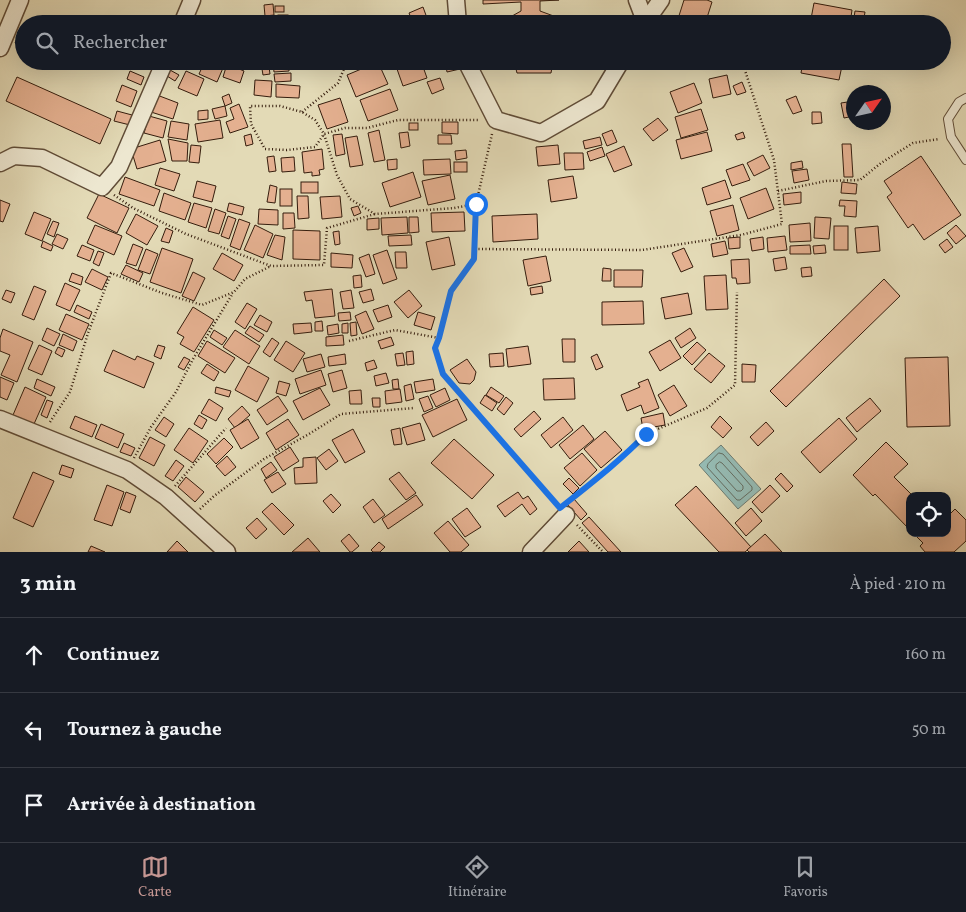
<!DOCTYPE html>
<html lang="fr">
<head>
<meta charset="utf-8">
<style>
	:root { --surface:#171b24; --page:#242831; --text:#f1f3f6; --muted:#9ea1a6; --line:#363941; --accent:#c59692 }
	body { margin:0; font-family:Vollkorn,serif; background:var(--page); color:var(--text) }
	.controls { position:absolute; right:15px; bottom:15px; display:grid; overflow:hidden; border-radius:10px; box-shadow:0 5px 20px #0002 }
	.controls button { width:45px; height:45px; display:grid; place-items:center; padding:0; border:0; border-bottom:1px solid var(--line); background:var(--surface); color:var(--text); font:25px sans-serif }
	.compass { position:absolute; left:846px; top:85px; width:45px; height:45px; border-radius:50%; background:var(--surface); box-shadow:0 5px 20px #0002; rotate:56deg }
	.stop { position:absolute; width:15px; height:15px; margin:-11px; border:4px solid #1a73e8; border-radius:50%; background:#fff }
	.stop.end { background:#1a73e8; border-color:#fff; box-shadow:0 1px 5px #0008 }
	.list { margin:0; padding:0; list-style:none }
	h2 { display:flex; justify-content:space-between; align-items:center; height:65px; margin:0; padding:0 20px; font-size:21px }
	h2 small { font-size:16px; font-weight:400; color:var(--muted) }
	.list li { display:grid; grid-template-columns:32px 1fr auto; gap:15px; align-items:center; box-sizing:border-box; height:75px; padding:0 20px; border-top:1px solid var(--line) }
	.list b { display:block; font-size:19px; white-space:nowrap }
	.list em { font-size:16px; font-style:normal; color:var(--muted) }
	.icon { flex:none; width:28px; height:28px; fill:none; stroke:currentColor; stroke-width:2; stroke-linecap:round; stroke-linejoin:round }
	.map { position:relative; flex:none; width:966px; height:552px; overflow:hidden }
	.search { position:absolute; background:var(--surface); box-shadow:0 5px 20px #0002; left:15px; right:15px; top:15px; height:55px; display:flex; align-items:center; gap:12px; box-sizing:border-box; padding:0 18px; border-radius:28px; color:var(--muted); font-size:19px }
	.sheet { height:290px; background:var(--surface) }
	nav { display:flex; justify-content:space-around; align-items:center; box-sizing:border-box; height:70px; border-top:1px solid var(--line); background:var(--surface); font-size:14px; color:var(--muted) }
	nav a { display:grid; justify-items:center; gap:2px }
	nav .on { color:var(--accent) }
	.map>svg:first-child { display:block }
</style>
</head>
<body>
<div class="map">
<svg width="966" height="552" viewBox="0 0 966 552">
	<rect width="100%" height="100%" fill="#e3dab6"/>
	<filter id="stains"><feTurbulence type="fractalNoise" baseFrequency=".004" numOctaves="4"/><feColorMatrix values="0 0 0 0 .2 0 0 0 0 .09 0 0 0 0 .02 0 0 0 .5 -.17"/></filter>
	<radialGradient id="worn" r=".72"><stop offset=".6" stop-color="#630" stop-opacity="0"/><stop offset="1" stop-color="#630" stop-opacity=".3"/></radialGradient>
	<polygon fill="#95bab2" stroke="#6f7b70" points="721,445 761,489 738,509 699,465"/>
	<g fill="none" stroke-linecap="round" stroke-linejoin="round">
		<g stroke="#656c60" stroke-width="1">
			<polygon points="719,453 723,454 752,487 752,490 740,500 737,500 707,467 708,464"/>
			<polygon points="720,462 722,463 743,486 743,489 741,491 737,491 716,468 716,465"/>
		</g>
	</g>
	<g fill="#e4b090" stroke="#351d0d">
		<polygon points="483,0 559,0 540,1 540,11 559,18 558,24 506,24 505,20 521,11 521,2 483,4"/>
		<polygon points="684,0 707,0 712,2 705,24 683,24 677,22"/>
		<polygon points="814,3 852,10 850,24 810,24"/>
		<polygon points="273,4 274,15 265,16 264,5"/>
		<rect x="275" y="6" width="9" height="6"/>
		<polygon points="423,7 427,18 413,23 409,13"/>
		<polygon points="855,11 865,12 863,24 853,24"/>
		<rect x="278" y="15" width="10" height="9"/>
		<polygon points="205,18 216,23 216,24 203,24"/>
		<polygon points="370,19 388,19 387,24 370,24"/>
		<polygon points="20,31 24,32 24,47 15,43"/>
		<polygon points="182,61 196,61 193,68"/>
		<polygon points="205,61 209,61 223,68 217,82 199,74"/>
		<polygon points="289,61 289,71 274,72 273,62"/>
		<polygon points="393,61 408,61 409,65 395,69"/>
		<polygon points="421,61 427,78 403,86 397,69"/>
		<polygon points="445,61 458,61 460,69 447,72"/>
		<polygon points="514,61 553,61 551,73 517,73"/>
		<polygon points="803,61 843,61 839,80 801,73"/>
		<polygon points="378,62 388,84 356,97 347,75"/>
		<polygon points="227,64 244,71 240,83 223,77"/>
		<polygon points="269,67 270,74 263,75 262,69"/>
		<polygon points="170,70 179,75 175,81 167,76"/>
		<polygon points="130,71 144,77 141,85 127,79"/>
		<polygon points="186,71 204,79 197,96 178,88"/>
		<polygon points="291,73 291,81 275,82 274,74"/>
		<polygon points="727,75 731,94 713,98 709,79"/>
		<polygon points="17,77 111,119 100,144 6,101"/>
		<polygon points="440,78 444,89 432,94 427,82"/>
		<polygon points="255,80 272,81 271,97 254,95"/>
		<polygon points="742,82 746,92 737,95 733,86"/>
		<polygon points="694,83 702,103 678,113 670,92"/>
		<polygon points="276,84 300,86 299,98 276,97"/>
		<polygon points="122,85 137,91 131,107 116,101"/>
		<polygon points="390,89 398,110 368,121 360,100"/>
		<polygon points="229,94 232,103 225,106 222,97"/>
		<polygon points="157,95 178,103 173,119 151,112"/>
		<polygon points="796,96 802,111 793,114 786,100"/>
		<polygon points="340,98 348,122 327,129 318,105"/>
		<polygon points="854,101 854,116 844,118 841,103"/>
		<polygon points="239,104 248,127 230,133 226,122 234,119 230,108"/>
		<polygon points="225,106 227,116 215,119 212,109"/>
		<polygon points="701,109 708,130 681,138 675,117"/>
		<polygon points="208,110 208,119 198,120 198,111"/>
		<polygon points="117,111 132,115 130,125 114,121"/>
		<polygon points="812,112 821,112 822,123 812,124"/>
		<polygon points="149,116 167,121 163,138 144,133"/>
		<polygon points="658,118 668,130 653,141 643,129"/>
		<polygon points="220,120 223,138 198,142 195,124"/>
		<polygon points="171,121 189,124 187,140 168,137"/>
		<polygon points="442,122 458,122 458,134 442,133"/>
		<rect x="409" y="123" width="9" height="7"/>
		<polygon points="379,130 385,160 374,162 368,133"/>
		<polygon points="612,130 617,142 607,146 602,134"/>
		<polygon points="408,132 410,146 401,148 399,133"/>
		<polygon points="707,132 712,151 681,159 676,140"/>
		<polygon points="743,132 745,138 737,140 735,135"/>
		<polygon points="251,134 253,144 246,146 244,136"/>
		<polygon points="342,134 345,154 336,156 333,135"/>
		<polygon points="438,135 451,135 452,144 438,144"/>
		<polygon points="357,136 363,165 350,167 345,138"/>
		<polygon points="600,137 602,145 585,149 583,141"/>
		<polygon points="168,139 188,143 187,161 172,161"/>
		<polygon points="160,140 166,161 137,169 131,149"/>
		<polygon points="842,144 851,144 853,177 844,177"/>
		<polygon points="191,145 201,146 199,163 189,162"/>
		<polygon points="558,145 560,164 538,166 536,147"/>
		<polygon points="624,146 632,165 614,172 606,154"/>
		<polygon points="602,147 605,156 590,161 587,152"/>
		<polygon points="322,149 324,169 319,170 320,175 312,176 312,172 304,173 302,152"/>
		<polygon points="466,150 467,158 456,160 455,151"/>
		<polygon points="564,153 583,153 584,169 565,170"/>
		<polygon points="763,155 770,168 754,176 747,163"/>
		<polygon points="274,156 276,171 269,172 267,157"/>
		<polygon points="921,156 961,215 924,240 913,224 908,228 887,197 892,193 884,181"/>
		<polygon points="294,157 295,171 282,172 281,158"/>
		<polygon points="397,159 397,169 388,170 387,160"/>
		<polygon points="450,159 451,174 424,175 423,160"/>
		<polygon points="802,161 803,168 791,170 791,163"/>
		<rect x="454" y="162" width="13" height="10"/>
		<polygon points="743,164 750,180 732,186 726,170"/>
		<polygon points="160,168 180,174 174,191 155,185"/>
		<polygon points="807,169 809,180 794,183 792,171"/>
		<polygon points="413,172 421,197 390,207 382,183"/>
		<polygon points="450,175 455,199 428,205 422,181"/>
		<polygon points="573,176 577,198 551,202 548,180"/>
		<polygon points="125,177 160,190 154,206 119,194"/>
		<polygon points="725,180 731,198 707,205 702,188"/>
		<polygon points="197,181 216,186 212,202 193,197"/>
		<rect x="301" y="182" width="17" height="11"/>
		<polygon points="842,182 857,184 856,194 841,193"/>
		<polygon points="270,185 277,187 275,203 267,202"/>
		<polygon points="766,188 774,209 748,219 740,198"/>
		<rect x="280" y="189" width="12" height="17"/>
		<polygon points="801,192 801,203 784,205 783,194"/>
		<polygon points="164,193 191,203 185,220 159,211"/>
		<polygon points="99,194 129,208 117,233 87,218"/>
		<polygon points="297,196 308,196 309,218 298,219"/>
		<polygon points="340,196 342,217 322,219 320,197"/>
		<polygon points="0,200 10,204 3,222 0,221"/>
		<polygon points="840,200 857,201 856,217 844,216 845,206 839,206"/>
		<polygon points="194,203 212,208 206,228 188,222"/>
		<polygon points="229,203 244,207 242,215 227,211"/>
		<polygon points="733,205 739,230 717,236 710,211"/>
		<polygon points="358,206 361,213 354,216 351,208"/>
		<polygon points="215,209 226,213 219,234 208,231"/>
		<polygon points="259,209 278,210 278,225 258,224"/>
		<polygon points="34,212 51,219 42,241 25,234"/>
		<polygon points="464,212 465,231 432,232 431,213"/>
		<polygon points="283,213 294,213 295,228 283,229"/>
		<polygon points="136,214 158,226 147,245 126,233"/>
		<polygon points="537,214 538,239 493,242 492,216"/>
		<polygon points="228,216 236,219 229,239 221,236"/>
		<polygon points="407,217 408,233 382,235 381,218"/>
		<polygon points="409,217 418,217 419,232 409,233"/>
		<polygon points="815,217 831,218 829,239 814,238"/>
		<polygon points="379,218 379,229 367,230 367,219"/>
		<polygon points="239,219 250,223 240,250 230,246"/>
		<polygon points="53,221 59,223 54,237 47,234"/>
		<polygon points="810,223 811,241 790,242 789,225"/>
		<polygon points="95,225 122,236 114,255 87,243"/>
		<polygon points="255,225 273,234 263,258 244,250"/>
		<polygon points="956,225 966,236 956,244 947,233"/>
		<rect x="834" y="226" width="14" height="24"/>
		<polygon points="878,226 880,251 857,253 855,228"/>
		<polygon points="166,228 173,231 169,243 161,241"/>
		<polygon points="293,230 320,231 320,260 293,259"/>
		<polygon points="339,231 340,244 335,245 333,232"/>
		<polygon points="57,234 68,239 63,249 52,244"/>
		<polygon points="275,235 285,237 282,260 267,255"/>
		<polygon points="411,235 412,245 389,246 388,236"/>
		<polygon points="785,236 787,250 768,252 767,238"/>
		<polygon points="449,237 455,265 432,270 426,242"/>
		<polygon points="740,237 740,248 729,249 728,238"/>
		<polygon points="763,237 764,249 752,251 750,239"/>
		<polygon points="947,239 953,247 945,253 939,245"/>
		<polygon points="43,241 53,246 51,251 41,247"/>
		<polygon points="725,241 728,254 713,257 711,244"/>
		<polygon points="133,244 143,248 136,266 126,263"/>
		<polygon points="82,245 94,250 90,261 77,256"/>
		<polygon points="810,245 811,254 790,254 790,246"/>
		<polygon points="825,245 826,253 814,254 813,246"/>
		<polygon points="162,248 193,259 181,293 150,282"/>
		<polygon points="684,248 693,267 681,272 672,253"/>
		<polygon points="146,249 158,254 150,274 138,270"/>
		<polygon points="387,250 397,279 383,284 373,255"/>
		<polygon points="98,251 104,253 99,266 93,263"/>
		<polygon points="395,252 406,252 407,268 396,268"/>
		<polygon points="222,253 243,265 234,281 213,269"/>
		<polygon points="331,253 353,255 352,268 331,267"/>
		<polygon points="369,254 375,274 366,277 359,258"/>
		<polygon points="546,256 551,281 528,286 523,260"/>
		<polygon points="785,257 787,269 775,271 773,259"/>
		<polygon points="749,259 750,283 737,284 736,278 732,278 731,260"/>
		<polygon points="126,265 143,273 139,282 121,274"/>
		<polygon points="811,267 812,276 802,277 801,268"/>
		<polygon points="603,268 611,269 611,281 602,281"/>
		<polygon points="92,269 108,277 102,290 85,282"/>
		<polygon points="614,270 643,270 642,287 614,287"/>
		<polygon points="193,272 205,278 194,301 182,296"/>
		<polygon points="72,273 83,277 81,285 69,281"/>
		<polygon points="361,275 362,287 354,288 353,276"/>
		<polygon points="726,275 728,309 706,310 704,276"/>
		<polygon points="884,279 900,296 786,407 770,391"/>
		<polygon points="65,283 80,290 70,311 56,305"/>
		<polygon points="34,286 46,291 34,320 22,315"/>
		<polygon points="542,286 543,293 531,295 530,288"/>
		<polygon points="332,289 335,316 315,318 312,300 306,301 304,292"/>
		<polygon points="371,289 374,300 363,303 359,292"/>
		<polygon points="6,290 15,293 11,303 2,299"/>
		<polygon points="351,290 354,308 343,309 340,292"/>
		<polygon points="409,290 422,306 408,318 394,302"/>
		<polygon points="688,293 692,314 665,319 661,298"/>
		<polygon points="643,301 644,324 602,325 602,302"/>
		<polygon points="247,303 257,309 245,329 235,322"/>
		<polygon points="77,305 92,312 89,319 74,312"/>
		<polygon points="388,305 392,317 378,322 373,310"/>
		<polygon points="193,307 214,320 194,352 180,344 184,337 177,333"/>
		<polygon points="366,311 374,329 362,334 355,316"/>
		<polygon points="350,312 351,320 339,321 338,313"/>
		<polygon points="418,312 435,317 431,330 414,325"/>
		<polygon points="66,314 89,324 82,340 59,330"/>
		<polygon points="260,315 272,322 267,332 254,325"/>
		<polygon points="322,321 323,331 315,331 315,322"/>
		<polygon points="356,322 357,335 351,336 350,323"/>
		<polygon points="311,323 312,332 294,334 293,324"/>
		<polygon points="348,323 348,333 342,333 342,324"/>
		<polygon points="338,324 339,333 328,335 327,326"/>
		<polygon points="250,326 264,335 259,342 245,333"/>
		<polygon points="47,328 60,334 54,346 42,340"/>
		<polygon points="690,328 696,338 681,348 675,338"/>
		<polygon points="3,329 33,342 17,382 1,375 10,355 0,351 0,338"/>
		<polygon points="214,330 227,338 222,345 210,337"/>
		<polygon points="235,330 260,346 249,364 223,347"/>
		<polygon points="63,334 77,341 73,351 59,345"/>
		<polygon points="343,335 344,345 326,346 326,337"/>
		<polygon points="391,337 394,345 381,349 378,341"/>
		<polygon points="272,338 279,343 270,357 263,352"/>
		<polygon points="562,339 575,339 575,362 563,362"/>
		<polygon points="670,340 681,358 660,371 649,352"/>
		<polygon points="207,341 235,358 225,373 198,356"/>
		<polygon points="286,341 305,353 293,372 274,360"/>
		<polygon points="697,342 706,350 692,365 683,356"/>
		<polygon points="39,345 52,351 42,375 28,369"/>
		<polygon points="158,345 165,347 161,359 154,356"/>
		<polygon points="528,346 531,364 508,367 506,349"/>
		<polygon points="58,347 65,350 62,357 55,353"/>
		<polygon points="113,350 135,360 137,356 154,363 144,388 104,371"/>
		<polygon points="413,351 414,364 407,365 406,352"/>
		<polygon points="403,353 405,365 397,366 395,354"/>
		<polygon points="503,353 504,366 490,367 489,354"/>
		<polygon points="709,353 725,366 711,383 694,369"/>
		<polygon points="321,354 325,367 307,372 303,359"/>
		<polygon points="345,354 346,364 329,366 328,357"/>
		<polygon points="597,354 603,367 596,370 591,357"/>
		<polygon points="184,357 190,360 184,370 178,367"/>
		<polygon points="948,357 950,426 907,427 905,358"/>
		<polygon points="467,359 476,372 474,380 470,384 459,383 450,370"/>
		<polygon points="374,360 377,368 367,371 365,363"/>
		<polygon points="207,364 219,372 214,381 201,373"/>
		<polygon points="742,364 756,365 755,382 742,382"/>
		<polygon points="248,366 269,378 257,402 235,390"/>
		<polygon points="321,370 326,385 300,394 295,379"/>
		<polygon points="342,370 347,388 333,392 328,374"/>
		<polygon points="386,373 389,383 376,386 374,376"/>
		<polygon points="0,377 14,383 7,400 0,397"/>
		<polygon points="574,378 575,399 544,400 543,379"/>
		<polygon points="37,379 55,387 51,396 34,388"/>
		<polygon points="398,379 399,389 393,389 392,380"/>
		<polygon points="433,379 435,390 416,393 414,382"/>
		<polygon points="648,379 659,408 644,414 641,405 627,411 621,395 640,387 638,383"/>
		<polygon points="279,381 290,384 286,396 276,393"/>
		<polygon points="411,384 414,399 406,401 404,386"/>
		<polygon points="674,385 687,406 670,416 658,395"/>
		<polygon points="25,387 46,397 34,424 13,415"/>
		<polygon points="216,387 231,391 229,397 215,393"/>
		<polygon points="491,387 504,396 499,403 486,395"/>
		<polygon points="320,388 330,405 303,420 293,401"/>
		<polygon points="445,388 450,400 436,407 430,395"/>
		<polygon points="400,389 402,402 386,404 385,391"/>
		<polygon points="361,390 362,404 350,404 349,391"/>
		<polygon points="485,395 497,403 492,411 480,403"/>
		<polygon points="278,396 288,411 267,425 257,410"/>
		<polygon points="428,396 433,408 424,412 419,399"/>
		<polygon points="506,397 513,403 504,415 497,409"/>
		<polygon points="372,398 380,398 380,407 373,407"/>
		<polygon points="870,398 881,411 857,432 846,418"/>
		<polygon points="209,399 223,408 216,421 201,413"/>
		<polygon points="457,399 467,420 433,437 422,415"/>
		<polygon points="47,400 53,402 47,418 41,415"/>
		<polygon points="242,406 250,415 235,428 228,419"/>
		<polygon points="534,411 541,419 521,437 514,429"/>
		<polygon points="663,413 665,425 643,429 641,418"/>
		<polygon points="199,415 207,420 202,429 194,424"/>
		<polygon points="75,416 97,425 92,437 70,428"/>
		<polygon points="720,416 732,428 723,438 711,427"/>
		<polygon points="164,417 174,424 166,437 155,430"/>
		<polygon points="563,417 573,430 551,448 541,435"/>
		<polygon points="839,418 857,439 820,473 801,452"/>
		<polygon points="248,419 259,438 241,449 230,430"/>
		<polygon points="288,419 299,435 276,450 266,433"/>
		<polygon points="766,422 774,431 758,446 750,437"/>
		<polygon points="420,423 425,440 407,445 402,428"/>
		<polygon points="101,424 124,434 118,448 95,438"/>
		<polygon points="583,425 594,439 570,459 559,445"/>
		<polygon points="189,428 208,441 193,463 174,450"/>
		<polygon points="400,428 402,444 394,445 391,430"/>
		<polygon points="353,429 365,452 345,463 332,440"/>
		<polygon points="605,431 622,450 601,468 584,449"/>
		<polygon points="150,437 165,445 154,466 139,458"/>
		<polygon points="224,438 233,447 216,464 207,454"/>
		<polygon points="454,439 494,475 472,499 431,463"/>
		<polygon points="886,442 908,464 894,477 913,496 910,496 910,530 875,494 873,496 853,475"/>
		<polygon points="124,443 135,448 131,456 120,452"/>
		<polygon points="290,447 299,461 283,471 274,457"/>
		<polygon points="329,449 338,461 326,470 317,458"/>
		<polygon points="582,453 597,470 580,486 564,468"/>
		<polygon points="227,456 236,467 225,476 216,466"/>
		<polygon points="316,457 317,483 295,484 294,468 303,467 303,458"/>
		<polygon points="176,460 184,466 173,481 165,476"/>
		<polygon points="271,462 277,470 266,478 261,469"/>
		<polygon points="62,465 74,469 71,478 59,474"/>
		<polygon points="33,472 54,481 33,527 13,518"/>
		<polygon points="278,472 286,484 272,493 264,480"/>
		<polygon points="399,472 416,493 406,500 389,479"/>
		<polygon points="781,473 793,486 787,492 775,479"/>
		<polygon points="186,477 204,492 195,502 178,487"/>
		<polygon points="569,478 579,488 573,494 563,484"/>
		<polygon points="107,485 124,492 112,526 94,520"/>
		<polygon points="770,485 780,496 762,513 752,502"/>
		<polygon points="696,486 751,547 745,552 719,552 675,505"/>
		<polygon points="126,492 136,496 130,513 120,509"/>
		<polygon points="518,492 523,499 528,496 537,509 530,515 522,504 505,517 497,506"/>
		<polygon points="331,494 341,505 333,513 323,501"/>
		<polygon points="416,495 423,505 388,529 382,519"/>
		<polygon points="373,499 385,515 374,523 363,507"/>
		<polygon points="574,499 587,514 581,520 567,504"/>
		<polygon points="272,503 294,525 284,535 262,512"/>
		<polygon points="467,508 481,527 465,537 452,519"/>
		<polygon points="751,508 762,521 746,536 735,523"/>
		<polygon points="955,509 966,520 966,541 954,552 925,552 920,546 923,543 913,533 947,533 947,517"/>
		<polygon points="589,517 621,552 608,552 582,523"/>
		<polygon points="257,518 267,529 256,539 246,528"/>
		<polygon points="448,521 469,545 461,552 450,552 434,533"/>
		<polygon points="349,534 359,546 352,552 350,552 341,541"/>
		<polygon points="765,534 782,552 749,552 747,550"/>
		<polygon points="308,538 320,552 292,552"/>
		<polygon points="177,541 188,552 167,552"/>
		<polygon points="579,541 589,552 568,552"/>
		<polygon points="379,542 385,547 380,552 373,552 371,550"/>
		<polygon points="91,546 105,552 88,552"/>
	</g>
	<g fill="none" stroke-linecap="round" stroke-linejoin="round">
		<defs>
			<polyline id="service" points="966,98 959,102 948,119 951,137 966,160"/>
			<g id="minor">
				<polyline points="456,0 458,24"/>
				<polyline points="637,0 645,21"/>
				<polyline points="182,24 192,0"/>
				<polyline points="644,24 661,0"/>
				<polyline points="0,48 20,0"/>
				<polyline points="466,61 496,120 541,133 597,101 621,61"/>
				<polyline points="0,163 14,156 42,158 102,187 119,167 165,61"/>
				<polyline points="0,419 127,470 166,497 227,552"/>
				<polyline points="531,552 566,515"/>
			</g>
		</defs>
		<use href="#service" stroke="#604c37" stroke-width="10"/>
		<use href="#minor" stroke="#604c37" stroke-width="19"/>
		<g stroke="#351d0d" stroke-width="2.5" stroke-dasharray="1 2.5" stroke-linecap="butt">
			<polyline points="302,112 338,83 347,62 349,61"/>
			<polyline points="492,134 476,204 474,259 451,291 439,338 435,348 443,374 556,503"/>
			<polyline points="778,191 826,181 860,180 881,163 913,143 939,139"/>
			<polyline points="114,195 133,208 186,234 271,266 324,265 327,228 375,214"/>
			<polyline points="476,204 454,208 375,214 350,199 337,175 324,134 315,120 302,112 280,106 250,106 251,124 265,149 287,150 315,147 324,134 345,128 367,128 398,120 480,120"/>
			<polyline points="475,249 642,250 741,235 782,224 774,160 742,61"/>
			<polyline points="349,341 395,330 439,338"/>
			<polyline points="50,422 70,392 88,333 111,273 162,293 202,305 234,292 245,279 271,266"/>
			<polyline points="134,458 151,427 176,392 193,359 233,293"/>
			<polyline points="175,486 226,428"/>
			<polyline points="569,501 602,475 632,449 646,434 707,408 735,385 737,292"/>
			<polyline points="200,509 214,496 264,459 309,434 341,414 414,408"/>
			<polyline points="577,525 603,552"/>
		</g>
		<use href="#service" stroke="#ede7d0" stroke-width="8"/>
		<use href="#minor" stroke="#ede7d0" stroke-width="16"/>
	</g>
	<g fill="none" stroke-linecap="round" stroke-linejoin="round">
		<path stroke="#1a73e8" stroke-width="6" d="M 476,204 L 474,259 L 451,291 L 439,338 L 435,348 L 443,374 L 560,508 C 590,484 620,461 646,434"/>
	</g>
	<rect width="100%" height="100%" filter="url(#stains)"/>
	<rect width="100%" height="100%" fill="url(#worn)"/>
</svg>
<div class="controls">
<button><svg class="icon" aria-label="locate" viewBox="0 0 24 24"><circle cx="12" cy="12" r="6"/><path d="M12 2v4M12 18v4M2 12h4M18 12h4"/></svg></button>
</div>
<svg class="compass" viewBox="-18 -18 36 36"><path d="M0-13l5 13h-10z" fill="#e53935"/><path d="M0 13l5-13h-10z" fill="#9ea1a6"/></svg>
<div class="stop" style="left:476px;top:204px"></div>
<div class="stop end" style="left:646px;top:434px"></div>
<div class="search"><svg class="icon" aria-label="search" viewBox="0 0 24 24"><circle cx="10" cy="10" r="6"/><path d="M15 15l6 6"/></svg>Rechercher</div>
</div>
<section class="sheet">
<h2>3 min<small>À pied · 210 m</small></h2>
<ul class="list">
<li><svg class="icon" aria-label="ahead" viewBox="0 0 24 24"><path d="M12 20V5M6 11l6-6 6 6"/></svg><div><b>Continuez</b></div><em>160 m</em></li>
<li><svg class="icon" aria-label="left" viewBox="0 0 24 24"><path d="M17 20v-9H6M10 6l-5 5 5 5"/></svg><div><b>Tournez à gauche</b></div><em>50 m</em></li>
<li><svg class="icon" aria-label="arrive" viewBox="0 0 24 24"><path d="M6 21V4h12l-3 4 3 4H6"/></svg><div><b>Arrivée à destination</b></div></li>
</ul>
</section>
<nav>
<a class="on"><svg class="icon" aria-label="map" viewBox="0 0 24 24"><path d="M3 6l6-2 6 2 6-2v14l-6 2-6-2-6 2zM9 4v14M15 6v14"/></svg>Carte</a>
<a><svg class="icon" aria-label="directions" viewBox="0 0 24 24"><path d="M12 3l9 9-9 9-9-9zM9 14v-3h6M13 9l2 2-2 2"/></svg>Itinéraire</a>
<a><svg class="icon" aria-label="saved" viewBox="0 0 24 24"><path d="M7 4h10v16l-5-4-5 4z"/></svg>Favoris</a>
</nav>
</body>
</html>
